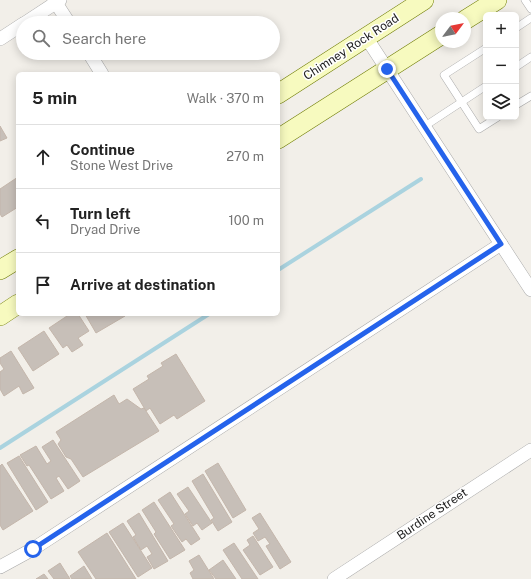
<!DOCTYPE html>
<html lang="en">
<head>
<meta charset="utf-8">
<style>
	:root { --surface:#fff; --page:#f2f2f2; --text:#222; --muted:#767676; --line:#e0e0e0 }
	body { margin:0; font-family:"Public Sans",sans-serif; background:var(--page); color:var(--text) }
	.controls { position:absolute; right:12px; top:12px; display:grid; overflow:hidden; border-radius:6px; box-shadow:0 2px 10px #0003 }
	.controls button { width:36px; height:36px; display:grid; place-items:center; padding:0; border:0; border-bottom:1px solid var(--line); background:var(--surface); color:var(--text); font:20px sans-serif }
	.compass { position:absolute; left:435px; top:12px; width:36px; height:36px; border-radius:50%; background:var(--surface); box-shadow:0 2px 10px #0003; rotate:58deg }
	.stop { position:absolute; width:12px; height:12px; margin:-9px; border:3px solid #2563eb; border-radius:50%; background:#fff }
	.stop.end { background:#2563eb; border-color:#fff; box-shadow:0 1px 4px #0008 }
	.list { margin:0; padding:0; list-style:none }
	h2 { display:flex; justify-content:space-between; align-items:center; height:52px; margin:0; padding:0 16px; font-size:17px }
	h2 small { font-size:13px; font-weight:400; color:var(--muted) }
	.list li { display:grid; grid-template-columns:26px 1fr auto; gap:12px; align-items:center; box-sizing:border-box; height:64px; padding:0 16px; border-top:1px solid var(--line) }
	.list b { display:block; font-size:15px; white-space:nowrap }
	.list p { margin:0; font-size:13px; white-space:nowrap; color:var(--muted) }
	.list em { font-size:13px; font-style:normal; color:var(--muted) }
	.icon { flex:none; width:22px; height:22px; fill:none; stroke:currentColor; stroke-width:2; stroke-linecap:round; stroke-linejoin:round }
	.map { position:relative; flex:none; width:531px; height:579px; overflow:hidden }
	.search { position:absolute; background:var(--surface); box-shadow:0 2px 10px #0003; left:16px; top:16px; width:264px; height:44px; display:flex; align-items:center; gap:10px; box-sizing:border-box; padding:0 14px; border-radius:22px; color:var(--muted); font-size:15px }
	.panel { position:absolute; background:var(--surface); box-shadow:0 2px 10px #0003; left:16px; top:72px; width:264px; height:244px; border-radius:6px }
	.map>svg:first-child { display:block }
</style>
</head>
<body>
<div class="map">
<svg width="531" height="579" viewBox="0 0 531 579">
	<rect width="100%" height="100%" fill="#f2efe9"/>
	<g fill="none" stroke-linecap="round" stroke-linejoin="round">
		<g stroke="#aad3df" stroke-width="4">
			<polyline points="278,270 421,179"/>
			<polyline points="0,448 209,314"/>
		</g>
	</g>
	<g fill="#c7bfb8" stroke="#c4b6ab">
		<polygon points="0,126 7,138 0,141"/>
		<polygon points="18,177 18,207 2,217 0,214 0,189"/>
		<polygon points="70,314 78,314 89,331 78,338 83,345 72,352 67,345 63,348 49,328"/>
		<polygon points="85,314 124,314 125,316 96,333"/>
		<polygon points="44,331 59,354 33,371 18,348"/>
		<polygon points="11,351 34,388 23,394 19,386 4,396 0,389 0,372 4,369 0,363 0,358"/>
		<polygon points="176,354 205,401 177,419 174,415 160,424 150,408 146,411 133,389 149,379 147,376 163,366 161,363"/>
		<polygon points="114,395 119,404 127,399 141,409 144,408 159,431 83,477 71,459 66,457 58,444 61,440 56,432"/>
		<polygon points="53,440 80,481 68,489 59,476 56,478 64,491 51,499 29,465 27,466 20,455 36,446 47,464 51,461 42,447"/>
		<polygon points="19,456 48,502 36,510 7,463"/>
		<polygon points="218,463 246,510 233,518 205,471"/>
		<polygon points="2,464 33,511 3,530 0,525 0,466"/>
		<polygon points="203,474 232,522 218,531 211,520 214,518 192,481"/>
		<polygon points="188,487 212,523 202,530 197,523 193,526 185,514 189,511 177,494"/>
		<polygon points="170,492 200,539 191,545 186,539 182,542 171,526 174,524 158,500"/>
		<polygon points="154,502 185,550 170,559 154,534 156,532 142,510"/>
		<polygon points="139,513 168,561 154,569 147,557 152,554 147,546 141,550 133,537 136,535 127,521"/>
		<polygon points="260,513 291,562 280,569 266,546 270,544 265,537 258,541 253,533 259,529 252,518"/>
		<polygon points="123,523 152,568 138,577 109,532"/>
		<polygon points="107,533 136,579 96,579 78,552"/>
		<polygon points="253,536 273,567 260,575 243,550 250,545 247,540"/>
		<polygon points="234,543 258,579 242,579 223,550"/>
		<polygon points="199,555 214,579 193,579 190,573 194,570 189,561"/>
		<polygon points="223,560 236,579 216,579 209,570"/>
		<polygon points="60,563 70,579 54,579 48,571"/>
		<polygon points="84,566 92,579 72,579 70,576"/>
		<polygon points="44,574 48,579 36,579"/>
	</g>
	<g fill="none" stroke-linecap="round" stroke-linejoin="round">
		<defs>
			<g id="lane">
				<polyline points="525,0 531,9"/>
				<polyline points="516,28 531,18"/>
				<polyline points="486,48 444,75 479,129 498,117"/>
				<polyline points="516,67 531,57"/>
				<polyline points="516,105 531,96"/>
				<polyline points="425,126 486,86"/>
			</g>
			<g id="street">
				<polyline points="54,0 69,23"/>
				<polyline points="25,23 60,0"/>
				<polyline points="366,37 531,290"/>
				<polyline points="0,39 23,24"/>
				<polyline points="89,53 102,74"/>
				<polyline points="0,567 33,549 501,244"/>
				<polyline points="334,579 531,450"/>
			</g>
			<g id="secondary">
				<polyline points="465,20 497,0"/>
				<polyline points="278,94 424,0"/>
				<polyline points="278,139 441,35"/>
				<polyline points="0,270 18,259"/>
				<polyline points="0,316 18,304"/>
			</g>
		</defs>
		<use href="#lane" stroke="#a9a9a9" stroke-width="8"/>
		<use href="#street" stroke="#a9a9a9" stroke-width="14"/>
		<use href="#secondary" stroke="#707d05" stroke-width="20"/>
		<use href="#lane" stroke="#fff" stroke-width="7"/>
		<use href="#street" stroke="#fff" stroke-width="13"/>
		<use href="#secondary" stroke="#f7fabf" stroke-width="19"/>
	</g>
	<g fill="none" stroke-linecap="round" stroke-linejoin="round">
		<polyline stroke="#2563eb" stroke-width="5" points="33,549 501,244 387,69"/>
	</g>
	<g text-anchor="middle" stroke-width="3" stroke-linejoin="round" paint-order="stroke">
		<g font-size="12" fill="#222" stroke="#fff">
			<text transform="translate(351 47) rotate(-33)" y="4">Chimney Rock Road</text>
			<text transform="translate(432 514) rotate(-34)" y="4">Burdine Street</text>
		</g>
	</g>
</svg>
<div class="controls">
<button>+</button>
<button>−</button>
<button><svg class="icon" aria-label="layers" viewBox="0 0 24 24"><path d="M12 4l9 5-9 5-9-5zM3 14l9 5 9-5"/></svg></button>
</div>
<svg class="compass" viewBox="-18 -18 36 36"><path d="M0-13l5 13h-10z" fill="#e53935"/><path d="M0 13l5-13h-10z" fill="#767676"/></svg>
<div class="stop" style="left:33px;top:549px"></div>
<div class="stop end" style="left:387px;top:69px"></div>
<div class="search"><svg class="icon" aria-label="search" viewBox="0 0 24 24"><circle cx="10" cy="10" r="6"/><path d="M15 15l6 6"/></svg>Search here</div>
<section class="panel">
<h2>5 min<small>Walk · 370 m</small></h2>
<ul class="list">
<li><svg class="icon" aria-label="ahead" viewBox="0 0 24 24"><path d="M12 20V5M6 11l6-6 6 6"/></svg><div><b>Continue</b><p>Stone West Drive</p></div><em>270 m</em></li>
<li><svg class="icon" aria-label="left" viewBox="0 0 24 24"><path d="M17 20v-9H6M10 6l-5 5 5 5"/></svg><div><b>Turn left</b><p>Dryad Drive</p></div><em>100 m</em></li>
<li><svg class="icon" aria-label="arrive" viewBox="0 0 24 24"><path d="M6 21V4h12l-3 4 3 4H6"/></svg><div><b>Arrive at destination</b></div></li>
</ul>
</section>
</div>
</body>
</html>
